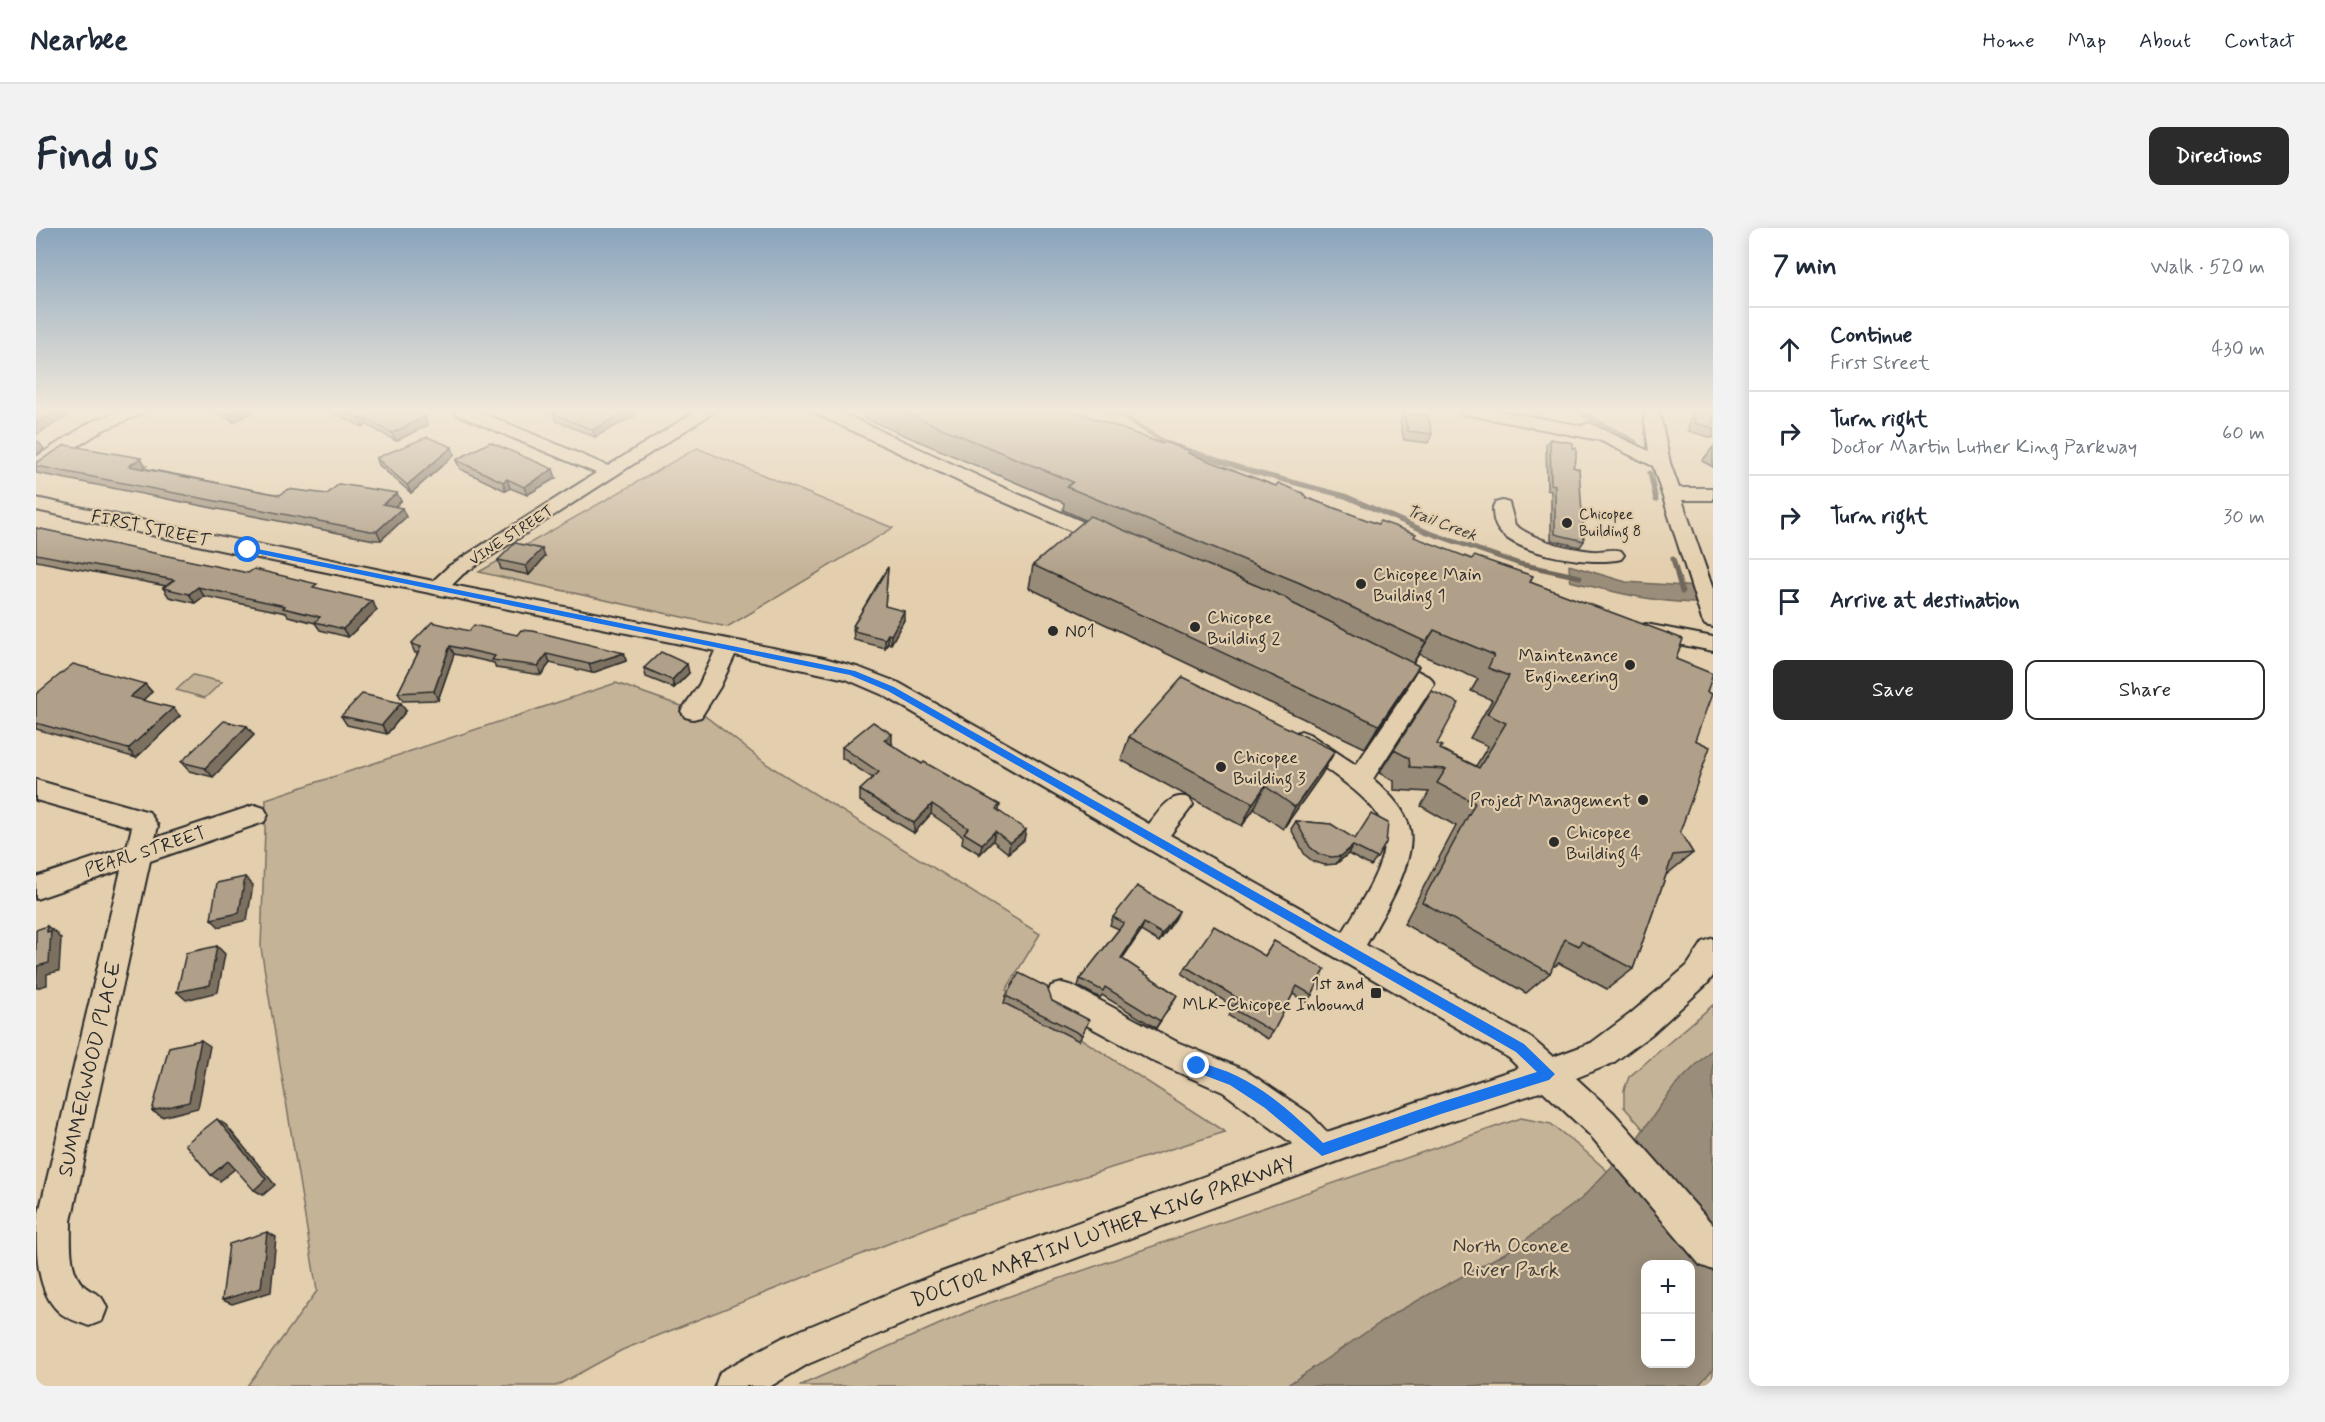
<!DOCTYPE html>
<html lang="en">
<head>
<meta charset="utf-8">
<style>
	:root { --surface:#fff; --page:#f2f2f3; --text:#1f2937; --muted:#747a83; --line:#e0e1e3; --accent:#2b2b2b }
	body { margin:0; font-family:Mynerve,sans-serif; background:var(--page); color:var(--text) }
	.controls { position:absolute; right:18px; bottom:18px; display:grid; overflow:hidden; border-radius:12px; box-shadow:0 3px 15px #0003 }
	.controls button { width:54px; height:54px; display:grid; place-items:center; padding:0; border:0; border-bottom:2px solid var(--line); background:var(--surface); color:var(--text); font:30px sans-serif }
	.stop { position:absolute; width:18px; height:18px; margin:-14px; border:4px solid #1a73e8; border-radius:50%; background:#fff }
	.stop.end { background:#1a73e8; border-color:#fff; box-shadow:0 2px 6px #0008 }
	.list { margin:0; padding:0; list-style:none }
	h2 { display:flex; justify-content:space-between; align-items:center; height:78px; margin:0; padding:0 24px; font-size:26px }
	h2 small { font-size:20px; font-weight:400; color:var(--muted) }
	.list li { display:grid; grid-template-columns:39px 1fr auto; gap:18px; align-items:center; box-sizing:border-box; height:84px; padding:0 24px; border-top:2px solid var(--line) }
	.list b { display:block; font-size:22px; white-space:nowrap }
	.list p { margin:0; font-size:20px; white-space:nowrap; color:var(--muted) }
	.list em { font-size:20px; font-style:normal; color:var(--muted) }
	.actions { display:flex; gap:12px; padding:18px 24px }
	.actions a { flex:1; padding:14px 0; border:2px solid var(--accent); border-radius:12px; text-align:center; font-size:21px; color:var(--accent) }
	.actions .main { background:var(--accent); color:#fff }
	.icon { flex:none; width:33px; height:33px; fill:none; stroke:currentColor; stroke-width:2; stroke-linecap:round; stroke-linejoin:round }
	.map { position:relative; flex:none; width:1677px; height:1158px; overflow:hidden; border-radius:12px }
	header { display:flex; align-items:center; gap:36px; box-sizing:border-box; height:84px; padding:0 30px; background:var(--surface); border-bottom:2px solid var(--line) }
	header strong { font-size:28px }
	nav { display:flex; gap:33px; margin-inline-start:auto; font-size:21px }
	.intro { display:flex; align-items:center; justify-content:space-between; box-sizing:border-box; height:144px; padding:0 36px }
	h1 { margin:0; font-size:42px }
	.button { padding:15px 27px; border-radius:12px; background:var(--accent); color:#fff; font-size:21px; font-weight:700 }
	main { display:flex; gap:36px; padding:0 36px }
	aside { flex:1; background:var(--surface); border-radius:12px; box-shadow:0 3px 15px #0003 }
	.map>svg:first-child { display:block }
</style>
</head>
<body>
<header>
<strong>Nearbee</strong>
<nav><a>Home</a><a>Map</a><a>About</a><a>Contact</a></nav>
</header>
<div class="intro"><h1>Find us</h1><a class="button">Directions</a></div>
<main>
<div class="map">
<svg width="1677" height="1158" viewBox="0 0 1677 1158">
	<rect width="100%" height="100%" fill="#e3cead"/>
	<filter id="ink" filterUnits="userSpaceOnUse"><feTurbulence type="fractalNoise" baseFrequency=".0167" numOctaves="2"/><feDisplacementMap in="SourceGraphic" scale="12" xChannelSelector="R" yChannelSelector="G"/><feConvolveMatrix kernelMatrix="1 2 1 2 8 2 1 2 1" color-interpolation-filters="sRGB"/></filter>
	<g filter="url(#ink)">
		<g fill="#c5b398" stroke="#786f62" stroke-width="1.5" fill-rule="evenodd">
			<polygon points="661,220 857,300 691,399 443,344"/>
			<polygon points="157,447 186,454 169,470 140,462"/>
			<polygon points="580,455 665,485 732,537 1004,706 970,762 1189,904 919,989 586,1122 520,1158 211,1158 281,1063 225,720 230,571"/>
			<polygon points="1677,777 1677,980 1588,879 1588,862 1593,849"/>
			<path d="M 1485,890 L 1515,896 L 1550,924 L 1595,964 L 1677,1059 L 1677,1158 L 763,1158 L 945,1078 ZM 1610,1036 L 1654,1036 L 1654,1136 L 1610,1136 Z"/>
		</g>
		<g fill="#9a8d7a" stroke="#6e665a" stroke-width="1.5" fill-rule="evenodd">
			<path d="M 1533,337 L 1590,354 L 1677,360 L 1677,375 C 1627,377 1582,365 1534,353 Z"/>
			<path d="M 1677,820 L 1677,1141 L 1662,1158 L 1250,1158 L 1359,1085 L 1478,1020 L 1545,971 L 1597,916 L 1638,859 ZM 1610,1036 L 1654,1036 L 1654,1136 L 1610,1136 Z"/>
		</g>
		<g fill="none" stroke-linecap="round" stroke-linejoin="round">
			<g stroke="#6e665a" stroke-width="5">
				<polyline points="1069,182 1085,187 1128,214 1214,243 1309,268 1391,304 1484,336 1544,349"/>
				<polyline points="1542,183 1599,214"/>
				<polyline points="1614,245 1620,272"/>
				<polyline points="1637,331 1646,364"/>
			</g>
			<defs>
				<g id="minor">
					<polygon points="85,182 107,182 105,186 67,202 6,241 0,242 0,229 55,194"/>
					<path d="M 418,182 L 440,182 L 572,238 L 662,182 L 681,182 L 427,346 L 416,357 L 788,430 L 824,440 L 863,455 L 1113,596 C 1125,582 1134,564 1153,570 L 1157,577 L 1134,607 L 1307,704 C 1322,679 1360,624 1346,594 C 1335,572 1308,554 1289,540 C 1278,531 1260,524 1253,512 L 1257,506 L 1265,503 L 1273,506 L 1320,537 L 1373,459 L 1336,440 L 1333,435 L 1336,430 C 1354,425 1378,442 1395,450 L 1398,456 L 1337,551 C 1352,565 1370,581 1374,602 C 1380,635 1346,689 1330,717 L 1495,810 L 1517,829 L 1555,815 L 1594,786 L 1651,738 L 1667,714 L 1677,710 L 1677,748 L 1671,756 L 1616,806 L 1577,835 L 1540,850 L 1578,885 L 1677,997 L 1677,1042 L 1664,1037 L 1554,907 L 1507,863 L 1405,896 L 1286,939 L 897,1083 L 772,1136 L 735,1158 L 679,1158 L 684,1144 L 746,1110 L 895,1048 L 1257,916 L 1187,864 L 1119,834 L 1015,778 L 1011,768 L 1015,758 L 1026,755 L 1037,758 L 1141,814 L 1209,842 L 1274,886 L 1291,904 L 1483,840 L 1473,830 L 847,467 L 810,451 L 699,427 L 684,459 L 665,489 L 657,491 L 649,489 L 645,483 L 663,457 L 679,423 L 212,328 L 0,282 L 0,270 L 397,353 L 413,338 L 560,245 L 420,186 Z"/>
					<polygon points="779,182 800,182 968,260 1080,308 1083,312 1080,316 1066,316 954,268 781,186"/>
					<polygon points="1425,182 1459,182 1546,198 1553,195 1613,223 1607,182 1623,182 1634,235 1643,260 1677,260 1677,272 1646,272 1677,361 1677,399 1669,397 1666,392 1617,238 1563,212 1433,187 1427,186"/>
					<path d="M 1466,273 L 1473,275 L 1479,297 C 1500,313 1530,320 1556,323 C 1566,324 1576,320 1585,323 L 1588,327 L 1585,331 C 1557,338 1486,327 1465,305 C 1458,298 1457,289 1457,279 L 1459,275 Z"/>
					<polygon points="1610,396 1677,409 1677,423 1602,408 1599,403 1602,398"/>
					<path d="M 0,552 L 113,584 L 122,598 L 119,610 L 219,577 L 228,580 L 232,587 L 228,594 L 114,633 L 35,993 C 35,1013 32,1043 48,1058 C 61,1069 63,1061 71,1080 L 66,1093 L 53,1098 C 43,1094 31,1091 23,1084 C 0,1063 0,1022 1,993 L 85,642 L 0,671 L 0,649 L 91,619 L 96,599 L 0,572 Z"/>
				</g>
			</defs>
			<use href="#minor" stroke="#2b2b2b" stroke-width="4"/>
			<use href="#minor" fill="#e3cead" fill-rule="evenodd"/>
		</g>
		<g fill="#978a76" stroke="#2b2b2b" stroke-width="1.5">
			<polygon points="176,182 221,182 198,194"/>
			<polygon points="291,182 374,182 392,197 360,213 331,197 327,199"/>
			<polygon points="524,182 599,182 600,187 559,209 520,193 517,186"/>
			<polygon points="828,182 1036,182 1379,310 1494,354 1640,431 1671,464 1659,512 1644,604 1657,625 1630,647 1597,741 1571,761 1523,735 1519,738 1517,737 1514,745 1490,765 1368,696 1420,598 1385,578 1393,564 1358,562 1358,553 1343,545 1396,463 1401,516 1404,521 1440,538 1452,518 1434,510 1456,472 1435,463 1442,451 1383,426 1377,435 1383,438 1369,461 1329,520 993,360 997,337 1049,292 1027,282 1028,275 828,190"/>
			<polygon points="1655,182 1677,182 1677,210 1652,203"/>
			<polygon points="1368,185 1396,206 1392,215 1368,212 1364,193"/>
			<polygon points="1514,211 1537,239 1548,313 1544,319 1515,312 1515,263 1511,262 1510,216"/>
			<polygon points="1677,219 1677,239 1666,233"/>
			<polygon points="418,227 375,265 343,237 340,230"/>
			<polygon points="420,232 520,250 491,267 474,260 470,263 424,241"/>
			<polygon points="0,235 110,238 107,240 244,267 291,266 365,273 359,279 370,289 345,312 338,312 0,245"/>
			<polygon points="0,300 284,361 341,382 312,409 284,402 279,395 252,388 250,385 168,368 159,375 133,369 127,360 130,358 0,333"/>
			<polygon points="509,329 493,347 465,341 462,332"/>
			<polygon points="852,339 849,378 868,392 855,416 852,415 849,420 818,412 817,398"/>
			<polygon points="433,403 481,407 588,425 590,433 556,445 514,435 505,447 460,440 458,435 418,426 402,472 367,473 362,465 382,425 379,425 375,416"/>
			<polygon points="608,440 653,445 638,460 610,449"/>
			<polygon points="109,456 116,464 107,472 144,488 100,530 0,501 0,466"/>
			<polygon points="370,483 351,506 311,497 305,488"/>
			<polygon points="218,507 177,549 153,543 145,534"/>
			<polygon points="1093,509 1299,523 1285,547 1247,601 1218,581 1206,598 1085,532"/>
			<polygon points="856,516 855,517 886,536 964,577 963,583 988,612 972,625 957,613 944,626 926,615 927,608 895,586 878,605 824,573 824,562 837,550 806,530 806,519"/>
			<polygon points="1260,593 1295,596 1341,630 1335,638 1312,626 1300,636 1289,637 1278,634 1269,627 1255,601"/>
			<polygon points="1143,683 1139,691 1123,714 1105,703 1086,731 1141,767 1120,800 1066,767 1064,770 1042,758 1044,751 1083,701 1074,697 1077,689"/>
			<polygon points="1238,713 1276,767 1270,774 1257,766 1237,804 1232,811 1193,788 1198,779 1146,746 1150,739 1229,728"/>
			<polygon points="970,768 1016,773 1053,792 1043,813 968,775"/>
		</g>
		<g fill="#7b7060" stroke="#2b2b2b" stroke-width="1.5">
			<polygon points="23,182 42,182 0,207 0,195"/>
			<polygon points="203,182 221,182 198,194 194,187"/>
			<polygon points="594,182 599,182 600,187 559,209 557,202"/>
			<polygon points="327,189 331,197 327,199 324,191"/>
			<polygon points="389,189 392,197 360,213 356,205"/>
			<polygon points="2,213 8,221 0,227 0,214"/>
			<polygon points="416,219 418,227 375,265 371,257"/>
			<polygon points="105,230 110,238 99,246 93,238"/>
			<polygon points="517,241 520,250 491,267 488,259"/>
			<polygon points="471,251 474,260 470,263 467,254"/>
			<polygon points="361,265 365,273 351,285 347,276"/>
			<polygon points="366,280 370,289 345,312 341,303"/>
			<polygon points="506,321 509,329 493,347 490,338"/>
			<polygon points="162,359 168,368 159,375 153,366"/>
			<polygon points="336,373 341,382 312,409 307,401"/>
			<polygon points="868,383 868,392 855,416 855,407"/>
			<polygon points="1398,402 1383,426 1375,438 1390,414"/>
			<polygon points="852,406 852,415 849,420 849,411"/>
			<polygon points="414,418 418,426 402,472 398,463"/>
			<polygon points="588,425 590,433 556,445 553,436"/>
			<polygon points="511,426 514,435 505,447 502,438"/>
			<polygon points="651,436 653,445 638,460 636,452"/>
			<polygon points="1383,438 1369,461 1329,520 1343,497"/>
			<polygon points="109,456 116,464 101,477 94,469"/>
			<polygon points="365,475 370,483 351,506 346,497"/>
			<polygon points="137,480 144,488 100,530 92,521"/>
			<polygon points="211,498 218,507 177,549 169,540"/>
			<polygon points="856,506 856,516 848,522 848,512"/>
			<polygon points="1299,523 1285,547 1247,601 1259,579"/>
			<polygon points="1229,558 1218,581 1206,598 1217,575"/>
			<polygon points="896,576 895,586 878,605 878,595"/>
			<polygon points="990,602 988,612 972,625 974,615"/>
			<polygon points="959,603 957,613 944,626 946,616"/>
			<polygon points="1317,618 1312,626 1300,636 1305,628"/>
			<polygon points="209,649 217,657 211,692 183,699 175,691"/>
			<polygon points="1143,683 1139,691 1123,714 1126,706"/>
			<polygon points="1108,695 1105,703 1082,737 1085,730"/>
			<polygon points="11,698 22,706 22,708 25,710 23,743 11,746 11,757 0,760 1,738 11,704"/>
			<polygon points="181,718 189,726 182,764 150,772 141,764"/>
			<polygon points="1141,767 1137,774 1120,800 1124,793"/>
			<polygon points="165,812 174,818 162,880 126,889 116,883"/>
			<polygon points="181,891 190,897 239,957 227,967 218,962"/>
			<polygon points="192,933 201,939 184,953 175,947"/>
			<polygon points="231,1004 240,1009 235,1064 196,1076 186,1072"/>
		</g>
		<g fill="#b0a089" stroke="#2b2b2b" stroke-width="1.5">
			<polygon points="0,182 23,182 0,195"/>
			<polygon points="185,182 203,182 194,187"/>
			<polygon points="304,182 374,182 389,189 356,205 327,189 324,191"/>
			<polygon points="524,182 594,182 557,202 517,186"/>
			<polygon points="862,182 1036,182 1126,216 1128,214 1154,223 1152,225 1240,258 1242,255 1267,265 1271,270 1342,296 1344,293 1380,306 1378,309 1436,331 1438,328 1497,348 1494,354 1647,411 1640,431 1677,446 1671,464 1676,466 1659,512 1674,519 1644,604 1657,625 1637,627 1597,741 1545,713 1543,718 1529,711 1514,745 1386,674 1439,575 1401,555 1410,541 1374,539 1373,530 1358,522 1396,463 1423,475 1401,516 1406,518 1404,521 1443,540 1470,495 1451,486 1473,448 1452,440 1458,427 1398,402 1390,414 1264,355 1031,259 1037,254"/>
			<polygon points="1660,182 1677,182 1677,200 1658,195"/>
			<polygon points="1368,185 1392,188 1396,206 1372,203"/>
			<polygon points="391,209 416,219 371,257 340,230"/>
			<polygon points="1514,211 1537,215 1537,220 1540,220 1540,231 1537,239 1543,241 1548,313 1519,306 1519,257 1515,256"/>
			<polygon points="454,214 517,241 488,259 471,251 467,254 420,232"/>
			<polygon points="29,217 105,230 93,238 244,267 252,261 291,266 303,256 361,265 347,276 366,280 341,303 334,303 0,238 0,235"/>
			<polygon points="1054,288 1248,369 1256,375 1383,438 1343,497 997,337"/>
			<polygon points="0,300 212,345 218,341 281,356 277,359 336,373 307,401 279,394 284,389 247,380 249,378 162,359 153,366 127,360 138,352 0,326"/>
			<polygon points="479,315 506,321 490,338 462,332"/>
			<polygon points="852,339 849,378 868,383 855,407 852,406 849,411 818,403 820,399 817,398"/>
			<polygon points="396,394 433,403 438,397 481,407 485,402 497,403 588,425 553,436 511,426 502,438 456,432 459,428 414,418 398,463 362,465 385,419 375,416"/>
			<polygon points="625,424 651,436 636,452 608,440"/>
			<polygon points="37,436 109,456 94,469 137,480 92,521 0,495 0,466"/>
			<polygon points="1147,449 1299,523 1259,579 1229,558 1217,575 1093,509"/>
			<polygon points="326,466 365,475 346,497 305,488"/>
			<polygon points="188,493 211,498 169,540 145,534"/>
			<polygon points="837,494 856,506 848,512 886,536 888,534 964,577 960,581 990,602 974,615 959,603 946,616 928,605 932,600 896,576 878,595 824,562 843,544 806,519"/>
			<polygon points="1335,586 1352,595 1350,615 1341,630 1317,618 1305,628 1295,629 1283,626 1274,619 1260,593 1295,596 1319,611"/>
			<polygon points="209,649 203,685 175,691 181,655"/>
			<polygon points="1101,658 1143,683 1126,706 1108,695 1085,730 1141,767 1124,793 1069,759 1067,763 1044,751 1088,695 1077,689"/>
			<polygon points="11,698 11,704 15,703 13,735 1,738 0,749 0,702"/>
			<polygon points="1178,698 1229,728 1238,713 1289,741 1276,767 1261,758 1237,804 1197,781 1203,771 1150,739"/>
			<polygon points="181,718 174,757 141,764 150,725"/>
			<polygon points="983,745 1011,759 1016,773 1053,792 1046,807 970,768"/>
			<polygon points="165,812 153,874 116,883 133,819"/>
			<polygon points="181,891 230,951 218,962 192,933 175,947 149,916"/>
			<polygon points="231,1004 225,1060 186,1072 193,1016"/>
		</g>
	</g>
	<linearGradient id="sky" x2="0" y2="1"><stop stop-color="#89a4bc"/><stop offset="0.53" stop-color="#f2e9da"/><stop offset="1" stop-color="#f2e9da" stop-opacity="0"/></linearGradient>
	<rect width="1677" height="344" fill="url(#sky)"/>
	<path fill="#1a73e8" d="M 212,319 L 819,443 L 858,459 L 1488,816 L 1519,846 L 1513,852 L 1405,886 L 1286,928 L 1229,880 L 1194,857 L 1157,843 L 1157,834 L 1161,833 C 1175,838 1189,842 1201,848 C 1234,864 1262,890 1287,915 L 1405,874 L 1501,844 L 1480,824 L 852,463 L 814,447 L 209,323 L 208,322 Z"/>
	<g fill="#2b2b2b" stroke="#e3cead" stroke-width="2">
		<circle cx="1531" cy="295" r="6"/>
		<circle cx="1325" cy="356" r="6"/>
		<circle cx="1159" cy="399" r="6"/>
		<circle cx="1017" cy="403" r="6"/>
		<circle cx="1594" cy="437" r="6"/>
		<circle cx="1185" cy="539" r="6"/>
		<circle cx="1607" cy="572" r="6"/>
		<circle cx="1518" cy="614" r="6"/>
		<rect x="1334" y="759" width="12" height="12" rx="3"/>
	</g>
	<g text-anchor="middle" stroke-width="4.5" stroke-linejoin="round" paint-order="stroke">
		<g font-size="15" fill="#2b2b2b" stroke="#e3cead" text-anchor="start">
			<text x="1543" y="291">Chicopee<tspan x="1543" dy="17">Building 8</tspan></text>
		</g>
		<g font-size="15" fill="#2b2b2b" stroke="#e3cead">
			<text transform="translate(475 307) rotate(-33)" y="5">VINE STREET</text>
		</g>
		<g font-size="16" font-style="italic" fill="#413f3b" stroke="#e3cead">
			<text transform="translate(1406 294) rotate(21)" y="6">Trail Creek</text>
		</g>
		<g font-size="18" fill="#2b2b2b" stroke="#e3cead">
			<text transform="translate(115 300) rotate(12)" y="6">FIRST STREET</text>
			<text transform="translate(109 623) rotate(-18)" y="6">PEARL STREET</text>
		</g>
		<g font-size="18" fill="#2b2b2b" stroke="#e3cead" text-anchor="start">
			<text x="1337" y="352">Chicopee Main<tspan x="1337" dy="21">Building 1</tspan></text>
			<text x="1171" y="395">Chicopee<tspan x="1171" dy="21">Building 2</tspan></text>
			<text x="1029" y="409">N01</text>
			<text x="1582" y="433" text-anchor="end">Maintenance<tspan x="1582" dy="21">Engineering</tspan></text>
			<text x="1197" y="535">Chicopee<tspan x="1197" dy="21">Building 3</tspan></text>
			<text x="1595" y="578" text-anchor="end">Project Management</text>
			<text x="1530" y="610">Chicopee<tspan x="1530" dy="21">Building 4</tspan></text>
			<text x="1328" y="761" text-anchor="end">1st and<tspan x="1328" dy="21">MLK-Chicopee Inbound</tspan></text>
		</g>
		<g font-size="21" fill="#2b2b2b" stroke="#e3cead">
			<text transform="translate(53 841) rotate(-77)" y="7">SUMMERWOOD PLACE</text>
			<text transform="translate(1067 1003) rotate(-20)" y="7">DOCTOR MARTIN LUTHER KING PARKWAY</text>
		</g>
		<g font-size="21" fill="#423f3b" stroke="#e3cead">
			<text x="1475" y="1024">North Oconee<tspan x="1475" dy="24">River Park</tspan></text>
		</g>
	</g>
</svg>
<div class="controls">
<button>+</button>
<button>−</button>
</div>
<div class="stop" style="left:212px;top:322px"></div>
<div class="stop end" style="left:1161px;top:838px"></div>
</div>
<aside>
<h2>7 min<small>Walk · 520 m</small></h2>
<ul class="list">
<li><svg class="icon" aria-label="ahead" viewBox="0 0 24 24"><path d="M12 20V5M6 11l6-6 6 6"/></svg><div><b>Continue</b><p>First Street</p></div><em>430 m</em></li>
<li><svg class="icon" aria-label="right" viewBox="0 0 24 24"><path d="M7 20v-9h11M14 6l5 5-5 5"/></svg><div><b>Turn right</b><p>Doctor Martin Luther King Parkway</p></div><em>60 m</em></li>
<li><svg class="icon" aria-label="right" viewBox="0 0 24 24"><path d="M7 20v-9h11M14 6l5 5-5 5"/></svg><div><b>Turn right</b></div><em>30 m</em></li>
<li><svg class="icon" aria-label="arrive" viewBox="0 0 24 24"><path d="M6 21V4h12l-3 4 3 4H6"/></svg><div><b>Arrive at destination</b></div></li>
</ul>
<div class="actions"><a class="main">Save</a><a>Share</a></div>
</aside>
</main>
</body>
</html>
